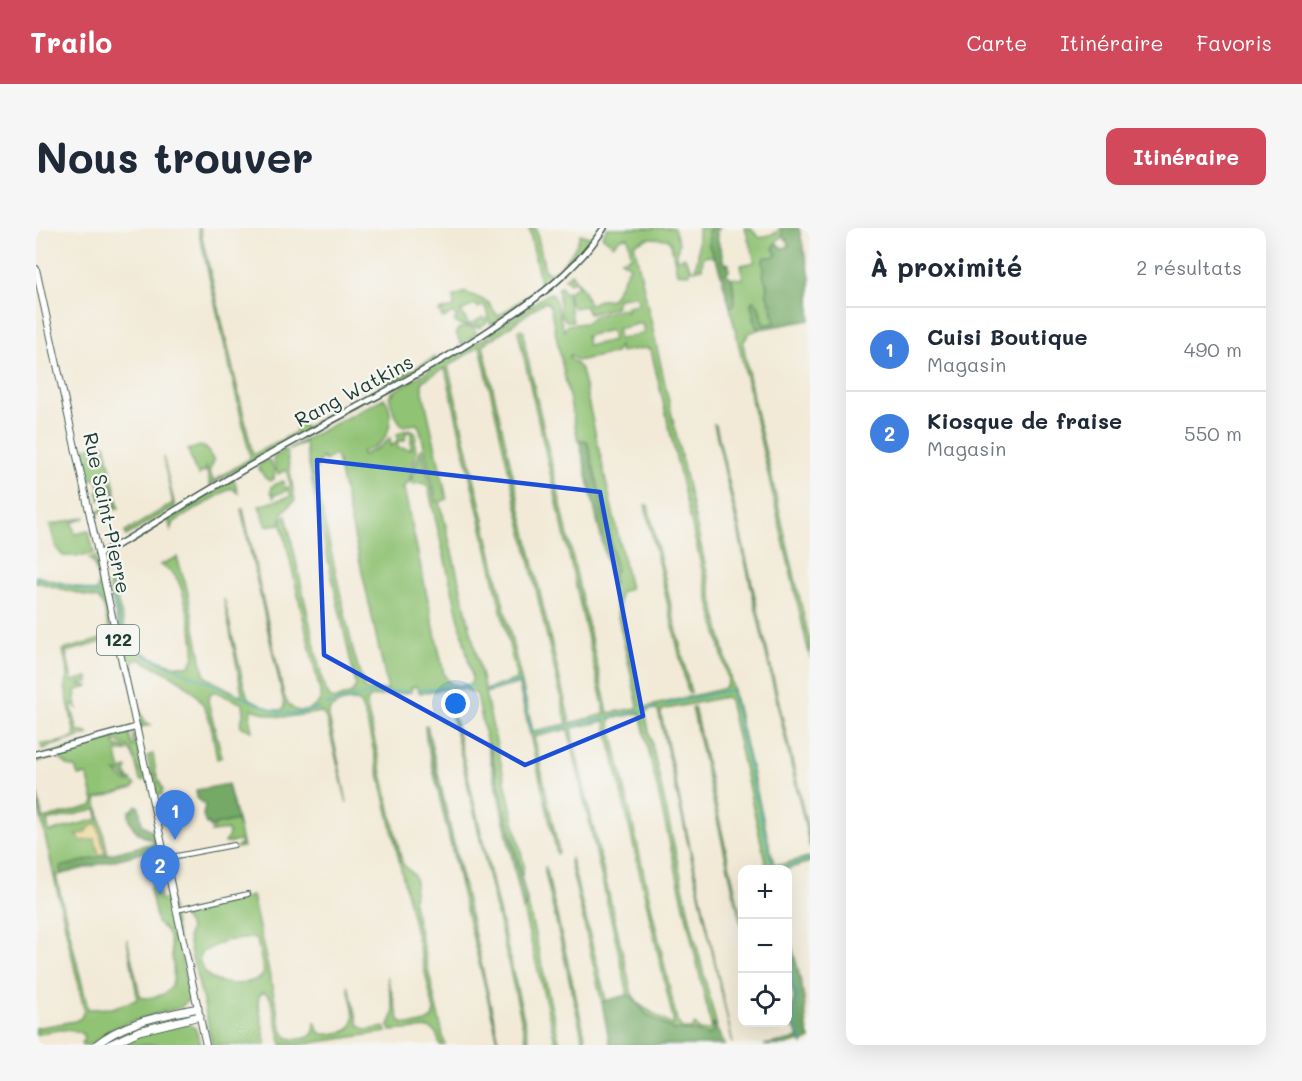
<!DOCTYPE html>
<html lang="fr">
<head>
<meta charset="utf-8">
<style>
	:root { --surface:#fff; --page:#f6f6f7; --text:#1f2937; --muted:#747a83; --line:#e0e1e3; --accent:#d1495b }
	body { margin:0; font-family:Mali,sans-serif; background:var(--page); color:var(--text) }
	.controls { position:absolute; right:18px; bottom:18px; display:grid; overflow:hidden; border-radius:12px; box-shadow:0 6px 24px #0002 }
	.controls button { width:54px; height:54px; display:grid; place-items:center; padding:0; border:0; border-bottom:2px solid var(--line); background:var(--surface); color:var(--text); font:30px sans-serif }
	.you { position:absolute; left:420px; top:476px; width:21px; height:21px; margin:-15px; border:4px solid #fff; border-radius:50%; background:#1a73e8; box-shadow:0 0 0 9px #1a73e833 }
	.badge { display:grid; place-items:center; width:39px; height:39px; border-radius:50%; background:var(--accent); color:#fff; font-size:20px; font-weight:700 }
	.pin { position:absolute; translate:-50% -50px; filter:drop-shadow(0 2px 3px #0008) }
	.pin::after { content:''; position:absolute; top:32px; width:21px; height:18px; background:inherit; clip-path:polygon(0 0,100% 0,50% 100%) }
	.list { margin:0; padding:0; list-style:none }
	h2 { display:flex; justify-content:space-between; align-items:center; height:78px; margin:0; padding:0 24px; font-size:26px }
	h2 small { font-size:20px; font-weight:400; color:var(--muted) }
	.list li { display:grid; grid-template-columns:39px 1fr auto; gap:18px; align-items:center; box-sizing:border-box; height:84px; padding:0 24px; border-top:2px solid var(--line) }
	.list b { display:block; font-size:22px; white-space:nowrap }
	.list p { margin:0; font-size:20px; white-space:nowrap; color:var(--muted) }
	.list em { font-size:20px; font-style:normal; color:var(--muted) }
	.icon { flex:none; width:33px; height:33px; fill:none; stroke:currentColor; stroke-width:2; stroke-linecap:round; stroke-linejoin:round }
	.map { position:relative; flex:none; width:774px; height:817px; overflow:hidden; border-radius:12px }
	header { display:flex; align-items:center; gap:36px; box-sizing:border-box; height:84px; padding:0 30px; background:var(--accent); color:#fff }
	header strong { font-size:28px }
	nav { display:flex; gap:33px; margin-inline-start:auto; font-size:21px }
	.intro { display:flex; align-items:center; justify-content:space-between; box-sizing:border-box; height:144px; padding:0 36px }
	h1 { margin:0; font-size:42px }
	.button { padding:15px 27px; border-radius:12px; background:var(--accent); color:#fff; font-size:21px; font-weight:700 }
	main { display:flex; gap:36px; padding:0 36px }
	aside { flex:1; background:var(--surface); border-radius:12px; box-shadow:0 6px 24px #0002 }
	.map>svg:first-child { display:block }
</style>
</head>
<body>
<header>
<strong>Trailo</strong>
<nav><a>Carte</a><a>Itinéraire</a><a>Favoris</a></nav>
</header>
<div class="intro"><h1>Nous trouver</h1><a class="button">Itinéraire</a></div>
<main>
<div class="map">
<svg width="774" height="817" viewBox="0 0 774 817">
	<rect width="100%" height="100%" fill="#f6f6f2"/>
	<filter id="ink" filterUnits="userSpaceOnUse"><feTurbulence type="fractalNoise" baseFrequency=".0167" numOctaves="2"/><feDisplacementMap in="SourceGraphic" scale="12" xChannelSelector="R" yChannelSelector="G"/><feConvolveMatrix kernelMatrix="1 2 1 2 8 2 1 2 1" color-interpolation-filters="sRGB"/></filter>
	<filter id="wash" filterUnits="userSpaceOnUse"><feTurbulence type="fractalNoise" baseFrequency=".008" numOctaves="4" result="noise"/><feDisplacementMap in="SourceGraphic" scale="24" xChannelSelector="R" yChannelSelector="G"/><feGaussianBlur stdDeviation="1.35" result="paint"/><feColorMatrix in="noise" values="0 0 0 0 0 0 0 0 0 0 0 0 0 0 0 0 0 1.4 0 .05"/><feComposite in="paint" operator="in"/></filter>
	<g filter="url(#wash)">
		<rect width="100%" height="100%" fill="#f2ead7"/>
		<g fill="#91c374" stroke="#588054" stroke-width="1.5" fill-rule="evenodd">
			<polygon points="162,0 164,0 217,227 260,204 260,190 269,200 399,129 400,132 174,257 170,240 168,245 163,245 163,247 159,242 152,222 164,218 170,220 178,233 173,244 178,253 213,231 214,228"/>
			<path d="M 493,0 L 500,0 L 509,43 L 513,45 C 527,41 541,20 544,6 L 556,10 C 529,46 495,71 457,96 L 455,97 L 454,92 L 443,100 L 421,96 L 418,92 L 421,90 L 418,85 L 407,90 L 403,83 L 418,79 L 417,69 L 429,64 L 452,74 L 462,88 L 505,59 ZM 440,76 L 442,80 L 448,77 L 453,89 L 449,92 L 447,89 L 440,93 L 443,97 L 440,98 L 438,94 L 433,97 L 425,83 Z"/>
			<path d="M 571,0 L 638,0 L 643,15 L 640,30 L 642,31 L 648,29 L 656,41 L 653,46 L 641,45 L 635,16 L 632,11 L 613,10 L 598,16 L 698,467 L 738,636 L 748,636 L 772,629 L 774,634 L 751,641 L 731,641 L 693,472 L 689,469 L 626,482 L 625,486 L 697,816 L 622,482 L 615,481 L 609,484 L 655,695 L 681,799 L 679,796 L 676,797 L 677,804 L 672,808 L 660,803 L 638,802 L 611,787 L 596,769 L 591,767 L 591,762 L 532,501 L 498,509 L 523,624 L 521,626 L 483,458 L 481,456 L 449,465 L 488,637 L 486,648 L 453,516 L 451,516 L 441,467 C 430,456 398,463 384,465 L 380,458 L 375,460 L 375,464 L 335,469 L 331,474 L 331,479 L 366,634 C 369,640 377,644 379,650 C 380,653 377,670 377,675 L 409,817 L 404,817 L 400,805 L 394,800 L 354,803 L 353,797 L 358,785 L 351,748 L 364,794 C 374,799 390,796 397,789 L 398,783 L 331,494 L 324,475 C 315,470 300,475 293,483 L 293,489 L 311,575 L 291,492 L 286,484 L 251,489 L 239,488 L 215,481 L 214,493 L 216,503 L 206,499 L 204,496 L 208,485 L 207,476 L 180,464 L 176,464 L 172,473 L 186,529 L 181,531 C 178,516 177,499 171,485 C 160,456 128,443 103,431 L 98,433 C 94,446 102,484 110,495 L 116,497 L 105,499 L 93,443 L 95,439 L 94,437 L 91,438 L 73,356 L 76,354 L 93,414 L 96,418 C 110,427 137,442 154,437 C 157,433 158,429 158,424 C 159,412 148,362 141,351 C 138,345 130,339 124,337 L 141,329 L 151,361 L 168,446 L 171,450 L 201,466 L 205,467 L 206,465 L 188,371 L 207,454 L 212,470 L 237,482 L 246,482 L 248,479 L 247,470 L 205,281 L 207,281 L 248,468 C 256,487 270,488 284,473 L 284,464 L 246,297 L 246,291 L 250,287 L 287,456 L 293,468 L 298,472 L 316,465 L 320,457 L 282,287 L 269,214 L 254,222 L 253,220 L 348,170 C 358,183 356,205 343,216 C 338,220 331,222 325,224 L 327,227 L 344,219 L 354,210 L 355,218 L 360,215 L 361,212 L 362,220 L 375,221 L 375,204 L 370,204 L 369,213 L 362,213 L 361,207 C 367,203 374,198 380,205 L 379,216 L 380,226 L 373,255 L 365,260 L 368,261 L 408,446 C 413,458 422,460 433,456 L 436,453 L 436,448 L 392,259 L 387,255 L 377,256 L 375,253 L 384,223 L 386,221 L 399,274 L 401,274 L 384,201 L 381,196 L 366,198 L 358,185 L 353,168 L 357,166 L 355,165 L 453,107 L 455,111 L 447,117 L 534,495 L 569,486 L 482,103 L 485,101 L 488,104 L 489,118 L 572,485 L 601,480 L 602,478 L 575,357 C 584,339 558,239 551,213 L 542,212 L 514,78 L 510,74 L 505,76 L 458,110 L 455,105 L 513,65 L 514,67 L 516,65 L 518,68 L 528,103 L 531,97 L 549,95 L 558,88 L 587,80 L 589,83 L 591,83 L 591,78 L 602,76 L 601,68 L 583,70 L 579,79 L 553,86 L 549,78 L 538,80 L 534,75 L 532,64 L 542,58 L 539,53 L 534,55 L 529,51 L 535,45 L 548,63 L 553,77 L 563,72 L 576,71 L 594,38 L 585,32 L 595,29 L 592,9 L 585,10 L 577,17 L 566,8 ZM 606,95 L 608,105 L 583,111 L 581,101 ZM 575,102 L 577,112 L 552,118 L 550,108 ZM 444,118 L 531,496 L 497,503 L 412,138 ZM 583,118 L 584,124 L 610,120 L 615,122 L 692,453 L 690,458 L 686,461 L 610,479 L 606,477 L 583,377 L 584,364 L 594,361 L 545,141 L 533,129 L 535,127 L 541,133 L 579,125 ZM 409,140 L 481,451 L 449,462 L 404,274 L 411,271 L 386,159 L 386,153 ZM 298,227 L 301,230 L 352,462 L 332,462 L 328,460 L 316,418 L 280,256 L 280,249 L 277,247 L 286,229 L 289,233 ZM 604,485 L 675,797 L 673,803 L 663,802 L 659,796 L 655,801 L 646,801 L 641,793 L 574,495 L 574,491 ZM 569,493 L 637,791 L 637,798 L 604,777 L 596,766 L 536,507 L 536,500 Z"/>
			<polygon points="662,0 676,0 673,18 679,30 671,27 667,30 666,40 659,42 662,27"/>
			<path d="M 709,0 L 714,0 L 724,10 L 742,4 L 743,0 L 746,0 L 747,9 L 744,10 L 738,17 L 741,27 L 727,35 C 729,46 730,55 731,66 C 732,74 738,86 739,95 L 728,97 L 722,76 L 715,76 L 720,99 L 724,101 L 713,105 L 707,115 L 717,170 L 774,414 L 774,430 L 694,79 L 697,78 L 698,65 L 696,50 L 707,51 L 705,37 L 719,34 Z"/>
			<polygon points="525,58 528,65 530,64 537,93 530,93 525,87 522,61"/>
			<polygon points="429,99 437,100 441,106 425,117 420,105 422,101"/>
			<polygon points="678,196 680,197 774,611 774,620"/>
			<polygon points="69,216 83,280 58,286 65,281 80,278 76,257 70,258 71,265 67,266 64,272 61,264 64,263 61,250 52,253 43,221"/>
			<polygon points="250,221 259,272 247,284 244,296 230,298 223,278 255,268 253,262 238,267 238,270 235,264 236,258 247,253 249,260 255,258 250,242 242,246 237,231 238,229"/>
			<polygon points="127,229 139,279 90,308 89,304 137,275"/>
			<polygon points="232,231 239,242 238,251 234,253 229,250 222,239"/>
			<polygon points="198,251 202,265 195,260 138,294 135,303 132,291"/>
			<polygon points="609,277 612,277 655,465 652,465"/>
			<polygon points="50,289 36,295 39,306 53,303 58,325 47,328 27,328 20,320 14,297"/>
			<path d="M 59,328 L 78,411 L 30,424 L 36,453 L 52,449 L 52,454 L 42,456 L 52,458 L 39,463 L 40,468 L 38,469 L 41,480 L 37,476 L 35,477 L 42,504 L 48,504 L 53,506 L 6,521 L 5,515 C 15,517 32,513 39,507 L 29,459 L 32,446 L 27,422 L 72,409 L 74,407 L 68,379 L 63,371 L 0,354 L 0,348 L 60,364 C 65,355 60,337 53,330 Z"/>
			<polygon points="411,466 413,466 494,817 491,817"/>
			<polygon points="658,479 706,693 706,702 656,480"/>
			<path d="M 93,505 L 96,519 L 98,518 L 97,506 L 99,509 L 109,550 L 107,553 L 104,552 C 99,534 99,518 78,513 L 79,518 L 88,520 L 91,523 L 80,524 L 85,542 L 91,540 L 90,545 L 93,551 L 96,552 L 91,552 L 85,545 L 80,544 L 90,554 L 96,554 L 99,557 L 97,560 L 60,571 L 72,627 L 24,643 L 26,646 L 20,648 L 52,781 L 76,780 L 100,772 L 101,768 L 91,711 L 104,767 L 107,770 C 139,769 140,755 136,728 C 135,720 135,712 131,704 C 129,700 124,698 121,695 L 114,660 L 116,655 L 111,623 L 123,620 L 131,654 L 122,658 L 124,672 L 134,671 L 153,771 L 145,779 L 90,795 L 72,803 L 54,817 L 45,817 L 48,811 L 47,806 C 31,798 17,803 0,807 L 0,800 L 39,793 L 45,790 L 48,782 L 0,568 L 0,560 L 7,591 L 56,578 L 58,574 L 52,550 L 50,547 L 42,548 L 39,539 L 34,539 L 21,529 L 0,534 L 0,529 ZM 58,582 L 61,582 L 62,591 L 13,604 L 11,593 Z"/>
			<polygon points="117,526 120,545 127,562 125,567 120,567 111,528"/>
			<polygon points="201,592 207,619 199,620 205,616 204,613 189,615 193,607 192,602 175,604 179,597"/>
			<polygon points="535,631 570,772 566,775 534,634"/>
			<polygon points="509,638 510,640 551,817 548,817 509,645"/>
			<polygon points="426,651 464,817 463,817 424,657"/>
			<path d="M 216,668 L 245,799 C 246,801 248,807 250,808 C 257,813 275,812 278,803 C 278,802 279,793 279,793 L 282,803 C 288,808 293,806 301,805 C 328,803 315,777 312,758 L 323,797 L 330,802 L 349,799 L 350,804 L 261,817 L 246,817 L 234,769 L 229,765 L 224,766 L 222,773 L 230,817 L 176,817 L 169,781 L 154,721 L 152,709 L 154,700 L 148,691 L 148,685 ZM 216,710 L 221,712 L 228,745 L 224,750 C 202,760 168,759 163,730 L 166,724 L 188,713 Z"/>
			<polygon points="492,676 524,817 520,817 487,681"/>
			<polygon points="152,795 159,800 165,817 80,817 100,807"/>
		</g>
		<g fill="#74a966" stroke="#4a734d" stroke-width="1.5">
			<path d="M 676,0 L 684,0 L 681,3 C 680,14 688,26 687,34 L 693,36 L 693,43 L 689,45 L 696,50 L 698,75 L 697,78 L 694,79 L 682,37 L 673,18 L 672,3 Z"/>
			<path d="M 746,0 L 763,0 L 774,49 L 774,92 L 724,101 L 720,99 L 715,75 L 717,73 L 722,76 L 728,97 L 739,95 L 736,76 L 731,68 L 731,57 L 727,47 C 729,41 727,37 727,31 L 730,29 L 736,29 L 741,27 L 737,21 L 740,15 L 747,20 L 753,18 L 752,13 L 747,9 Z"/>
			<polygon points="543,212 551,213 573,304 580,341 577,349 578,356 576,358"/>
			<polygon points="391,497 426,651 424,657 390,511 389,498"/>
			<polygon points="451,516 453,516 492,676 487,681"/>
			<polygon points="192,556 201,592 179,597 174,600 173,595 170,596 167,587 169,577 161,570 160,562"/>
			<path d="M 100,577 L 103,579 L 106,596 L 118,604 L 121,621 L 26,646 L 24,639 L 117,615 L 116,611 C 102,609 92,597 93,583 L 96,582 Z"/>
			<path d="M 752,703 C 758,728 767,754 769,779 C 770,791 770,801 774,811 L 766,816 L 764,813 L 749,817 L 728,817 L 763,810 L 757,798 L 756,780 L 758,769 L 752,745 Z"/>
			<polygon points="591,767 596,769 611,787 637,802 660,803 672,808 677,804 676,797 678,796 689,817 574,817 566,775 568,773"/>
		</g>
		<polygon fill="#eeda9e" stroke="#868c69" stroke-width="1.5" points="61,595 69,625 63,627 59,611 46,613 40,607 48,605 54,599"/>
		<g fill="none" stroke-linecap="round" stroke-linejoin="round">
			<g stroke="#3fadbd" stroke-width="1.5">
				<polyline points="0,349 66,367"/>
				<polyline points="76,366 91,419 102,425"/>
				<polyline points="107,427 244,485 259,486 283,480"/>
				<polyline points="382,462 439,458"/>
				<polyline points="448,464 484,453 496,506 622,479"/>
				<polyline points="290,477 337,465 373,463"/>
				<polyline points="628,477 695,462 737,642"/>
				<polyline points="742,642 773,631"/>
				<polyline points="752,727 761,769 760,794 767,817"/>
			</g>
		</g>
	</g>
	<g filter="url(#ink)">
		<g fill="none" stroke-linecap="round" stroke-linejoin="round">
			<defs>
				<g id="street">
					<polyline points="130,630 198,617"/>
					<polyline points="141,682 212,666"/>
				</g>
				<g id="secondary">
					<path d="M 62,326 L 87,314 C 147,278 206,241 267,208 C 333,172 399,139 461,97 C 502,70 540,42 568,0"/>
					<polyline points="0,526 101,499"/>
				</g>
				<polyline id="primary" points="0,41 170,817"/>
				<g id="highway">
					<path d="M 60,817 C 89,793 127,788 162,780"/>
					<polyline points="73,817 103,803 164,788"/>
				</g>
			</defs>
			<use href="#street" stroke="#3f574c" stroke-width="6"/>
			<use href="#secondary" stroke="#3f574c" stroke-width="8"/>
			<use href="#primary" stroke="#3f574c" stroke-width="8"/>
			<use href="#highway" stroke="#3f574c" stroke-width="9"/>
			<use href="#street" stroke="#fff" stroke-width="4"/>
			<use href="#secondary" stroke="#fff" stroke-width="5"/>
			<use href="#primary" stroke="#fff" stroke-width="6"/>
			<use href="#highway" stroke="#fff" stroke-width="7"/>
		</g>
	</g>
	<path fill="none" stroke="#1d4ed8" stroke-width="4.5" stroke-linejoin="round" d="M 281,232 L 564,264 L 607,488 L 489,537 L 288,427 Z"/>
	<g text-anchor="middle" stroke-width="4.5" stroke-linejoin="round" paint-order="stroke">
		<rect fill="#f6f6f2" stroke="#60746d" stroke-width="1.5" x="61" y="397" width="42" height="30" rx="4.5"/>
		<g font-size="18" font-weight="bold" fill="#1f3d34">
			<text x="82" y="418">122</text>
		</g>
		<g font-size="20" fill="#1f3d34" stroke="#f6f6f2">
			<text transform="translate(318 163) rotate(-28)" y="7">Rang Watkins</text>
			<text transform="translate(71 285) rotate(78)" y="7">Rue Saint-Pierre</text>
		</g>
	</g>
</svg>
<div class="controls">
<button>+</button>
<button>−</button>
<button><svg class="icon" aria-label="locate" viewBox="0 0 24 24"><circle cx="12" cy="12" r="6"/><path d="M12 2v4M12 18v4M2 12h4M18 12h4"/></svg></button>
</div>
<div class="you"></div>
<div class="pin badge" style="left:139px;top:612px;background:#3f7fe0">1</div>
<div class="pin badge" style="left:124px;top:667px;background:#3f7fe0">2</div>
</div>
<aside>
<h2>À proximité<small>2 résultats</small></h2>
<ul class="list">
<li><span class="badge" style="background:#3f7fe0">1</span><div><b>Cuisi Boutique</b><p>Magasin</p></div><em>490 m</em></li>
<li><span class="badge" style="background:#3f7fe0">2</span><div><b>Kiosque de fraise</b><p>Magasin</p></div><em>550 m</em></li>
</ul>
</aside>
</main>
</body>
</html>
